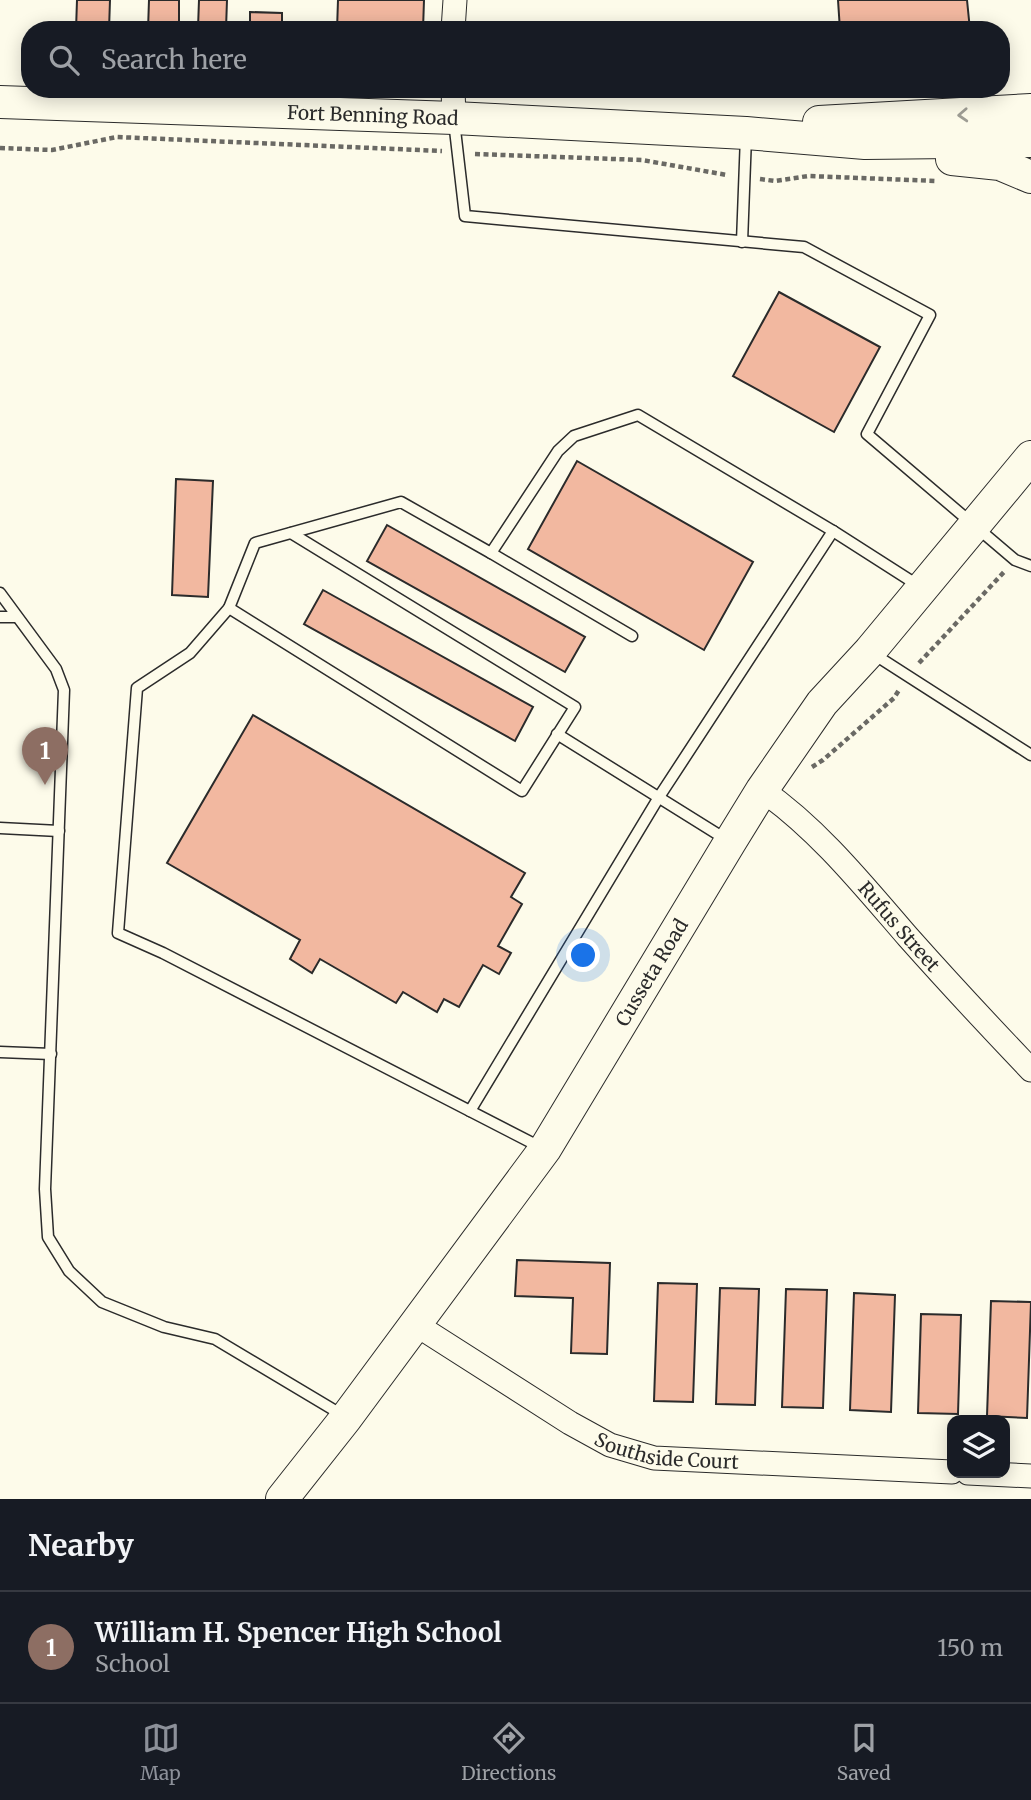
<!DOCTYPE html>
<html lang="en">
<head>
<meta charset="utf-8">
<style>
	:root { --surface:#171b24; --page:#20242c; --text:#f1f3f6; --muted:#9ea1a6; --line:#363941; --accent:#8c9099 }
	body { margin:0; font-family:Merriweather,serif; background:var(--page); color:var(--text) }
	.controls { position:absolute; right:21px; bottom:21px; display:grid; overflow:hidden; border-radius:14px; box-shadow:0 4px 18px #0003 }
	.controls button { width:63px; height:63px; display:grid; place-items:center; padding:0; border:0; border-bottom:2px solid var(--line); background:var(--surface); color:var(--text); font:35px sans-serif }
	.you { position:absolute; left:584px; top:956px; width:24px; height:24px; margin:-18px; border:5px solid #fff; border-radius:50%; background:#1a73e8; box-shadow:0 0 0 10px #1a73e833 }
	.badge { display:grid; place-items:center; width:46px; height:46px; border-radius:50%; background:var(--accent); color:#fff; font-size:23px; font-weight:700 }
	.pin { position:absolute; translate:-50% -58px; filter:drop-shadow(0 2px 4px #0008) }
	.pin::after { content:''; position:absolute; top:37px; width:24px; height:21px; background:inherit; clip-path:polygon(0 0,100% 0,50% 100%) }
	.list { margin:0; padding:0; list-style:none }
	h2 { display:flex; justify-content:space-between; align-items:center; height:91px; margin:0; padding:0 28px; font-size:30px }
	h2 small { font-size:23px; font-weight:400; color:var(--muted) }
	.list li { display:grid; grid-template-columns:46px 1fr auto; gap:21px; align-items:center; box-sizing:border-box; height:112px; padding:0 28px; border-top:2px solid var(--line) }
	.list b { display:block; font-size:26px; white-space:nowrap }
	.list p { margin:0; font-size:23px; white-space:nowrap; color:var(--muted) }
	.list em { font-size:23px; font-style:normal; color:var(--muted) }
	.icon { flex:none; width:38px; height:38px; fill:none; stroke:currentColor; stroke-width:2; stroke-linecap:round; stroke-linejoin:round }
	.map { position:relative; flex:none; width:1031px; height:1499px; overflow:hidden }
	.search { position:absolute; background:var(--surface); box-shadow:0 4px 18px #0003; left:21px; right:21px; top:21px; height:77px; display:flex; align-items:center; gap:18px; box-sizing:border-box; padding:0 24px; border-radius:28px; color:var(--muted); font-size:26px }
	.sheet { height:203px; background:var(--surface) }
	nav { display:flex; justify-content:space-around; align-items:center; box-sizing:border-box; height:98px; border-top:2px solid var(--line); background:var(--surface); font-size:19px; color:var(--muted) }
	nav a { display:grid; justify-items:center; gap:4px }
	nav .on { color:var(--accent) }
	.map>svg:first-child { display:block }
</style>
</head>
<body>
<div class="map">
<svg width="1031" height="1499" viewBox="0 0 1031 1499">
	<rect width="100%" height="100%" fill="#fdfbea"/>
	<g fill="#f2b8a0" stroke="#2b2b2b" stroke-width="2">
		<polygon points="77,0 110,0 109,30 76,30"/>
		<polygon points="149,0 179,0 179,30 148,30"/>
		<polygon points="199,0 227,0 226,29 198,28"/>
		<polygon points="338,0 424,0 423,30 337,30"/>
		<polygon points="838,0 967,0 970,30 840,30"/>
		<polygon points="250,12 282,13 282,30 250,30"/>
		<polygon points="779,292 880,347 834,432 733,376"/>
		<polygon points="577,461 753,562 704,650 528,549"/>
		<polygon points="176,479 213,481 208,597 172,595"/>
		<polygon points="387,525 585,637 565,672 367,561"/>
		<polygon points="323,590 533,707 515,741 304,624"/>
		<polygon points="253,715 525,873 511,897 522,904 498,946 511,953 499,974 483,965 459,1007 444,999 437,1012 403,992 396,1003 320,959 312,973 290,959 300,940 167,863"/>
		<polygon points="517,1260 610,1263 607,1354 571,1353 573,1298 515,1296"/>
		<polygon points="658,1283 697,1284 693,1402 654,1401"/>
		<polygon points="720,1288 759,1289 755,1405 716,1404"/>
		<polygon points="786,1289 827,1290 823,1408 782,1407"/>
		<polygon points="854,1293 895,1295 891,1412 850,1410"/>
		<polygon points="991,1301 1031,1302 1027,1418 987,1416"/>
		<polygon points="921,1314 961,1315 958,1414 918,1413"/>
	</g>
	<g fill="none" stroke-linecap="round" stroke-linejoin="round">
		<defs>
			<g id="lane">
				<polyline points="454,121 465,216 804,247 930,315 867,434 1015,560 1031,566"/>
				<polyline points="742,242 746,136"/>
				<polyline points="491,553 401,502 255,543 229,608 190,653 137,688 118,933 163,953 542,1148"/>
				<polyline points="0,593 56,669 64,690 45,1189 48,1237 69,1271 102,1302 164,1327 215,1339 344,1416"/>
				<polyline points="229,608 522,791 575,707 291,533"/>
				<polyline points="0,617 16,617"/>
				<polyline points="632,636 491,553 558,451 574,436 638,415 833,531 919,586"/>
				<polyline points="872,653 1031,755"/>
				<polyline points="557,734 727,840"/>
				<polyline points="0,828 59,831"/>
				<polyline points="0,1052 51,1054"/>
				<polyline points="470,1111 659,797 833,531"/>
			</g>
			<g id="street">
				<polyline points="453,30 455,0"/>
				<polyline points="453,89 454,118"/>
				<path id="s1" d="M 762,790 C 818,829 863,885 908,937 C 948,982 989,1026 1031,1070"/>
				<path id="s2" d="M 415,1324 L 570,1423 L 610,1445 L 654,1458 L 952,1472"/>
				<polyline points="968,1473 1031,1476"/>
			</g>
			<g id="secondary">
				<path id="s3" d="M 0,102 L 454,118 L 746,133 L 865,143 L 1031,141"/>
				<polyline points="819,122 1031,110"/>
				<polyline points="952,159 1000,164 1031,177"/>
				<path id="s4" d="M 282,1499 L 346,1418 L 545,1149 L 730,842 L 762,790 L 822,703 L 870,651 L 1031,457"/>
			</g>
		</defs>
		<use href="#lane" stroke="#2b2b2b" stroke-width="13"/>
		<use href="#street" stroke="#2b2b2b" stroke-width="25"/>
		<use href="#secondary" stroke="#2b2b2b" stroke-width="34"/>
		<g stroke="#6a6964" stroke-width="4.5" stroke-dasharray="5 3.5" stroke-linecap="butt">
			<polyline points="0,148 52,150 117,137 442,151"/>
			<polyline points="475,154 642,160 727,175"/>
			<polyline points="760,179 775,181 808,176 937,181"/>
			<polyline points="919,663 1004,572"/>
			<polyline points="812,767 823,760 894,698 899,690"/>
		</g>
		<use href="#lane" stroke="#fdfbea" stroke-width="10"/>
		<use href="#street" stroke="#fdfbea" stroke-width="23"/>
		<use href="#secondary" stroke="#fdfbea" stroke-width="32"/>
	</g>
	<defs><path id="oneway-chevron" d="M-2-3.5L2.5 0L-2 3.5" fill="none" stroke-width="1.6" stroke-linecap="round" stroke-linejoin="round" transform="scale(1.75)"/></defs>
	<use stroke="#9e9d94" href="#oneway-chevron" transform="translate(963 115) rotate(177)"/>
	<g text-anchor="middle" stroke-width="5" stroke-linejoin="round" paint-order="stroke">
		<g font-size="19" fill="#2b2b2b" stroke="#fdfbea">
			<text dy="7" stroke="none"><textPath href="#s3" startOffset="373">Fort Benning Road</textPath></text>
			<text dy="7" stroke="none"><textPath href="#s1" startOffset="194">Rufus Street</textPath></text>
			<text dy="7" stroke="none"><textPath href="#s4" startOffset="644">Cusseta Road</textPath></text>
			<text dy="7" stroke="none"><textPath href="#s2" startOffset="287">Southside Court</textPath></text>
		</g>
	</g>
</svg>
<div class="controls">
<button><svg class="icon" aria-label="layers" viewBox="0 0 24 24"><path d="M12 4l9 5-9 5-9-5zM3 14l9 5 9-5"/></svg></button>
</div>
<div class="you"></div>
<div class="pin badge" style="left:45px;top:785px;background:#8d6e63">1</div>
<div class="search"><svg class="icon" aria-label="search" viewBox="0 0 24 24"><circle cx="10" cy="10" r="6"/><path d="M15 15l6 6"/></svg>Search here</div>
</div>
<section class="sheet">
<h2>Nearby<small></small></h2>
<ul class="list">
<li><span class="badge" style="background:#8d6e63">1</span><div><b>William H. Spencer High School</b><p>School</p></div><em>150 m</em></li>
</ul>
</section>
<nav>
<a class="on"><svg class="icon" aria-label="map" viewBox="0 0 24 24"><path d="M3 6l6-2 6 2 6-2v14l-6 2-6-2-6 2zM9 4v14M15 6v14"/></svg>Map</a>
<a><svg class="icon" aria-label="directions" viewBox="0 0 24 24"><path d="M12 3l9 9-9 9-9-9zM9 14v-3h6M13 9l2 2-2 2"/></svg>Directions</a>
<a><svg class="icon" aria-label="saved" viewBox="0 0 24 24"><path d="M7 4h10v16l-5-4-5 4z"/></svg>Saved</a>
</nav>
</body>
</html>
